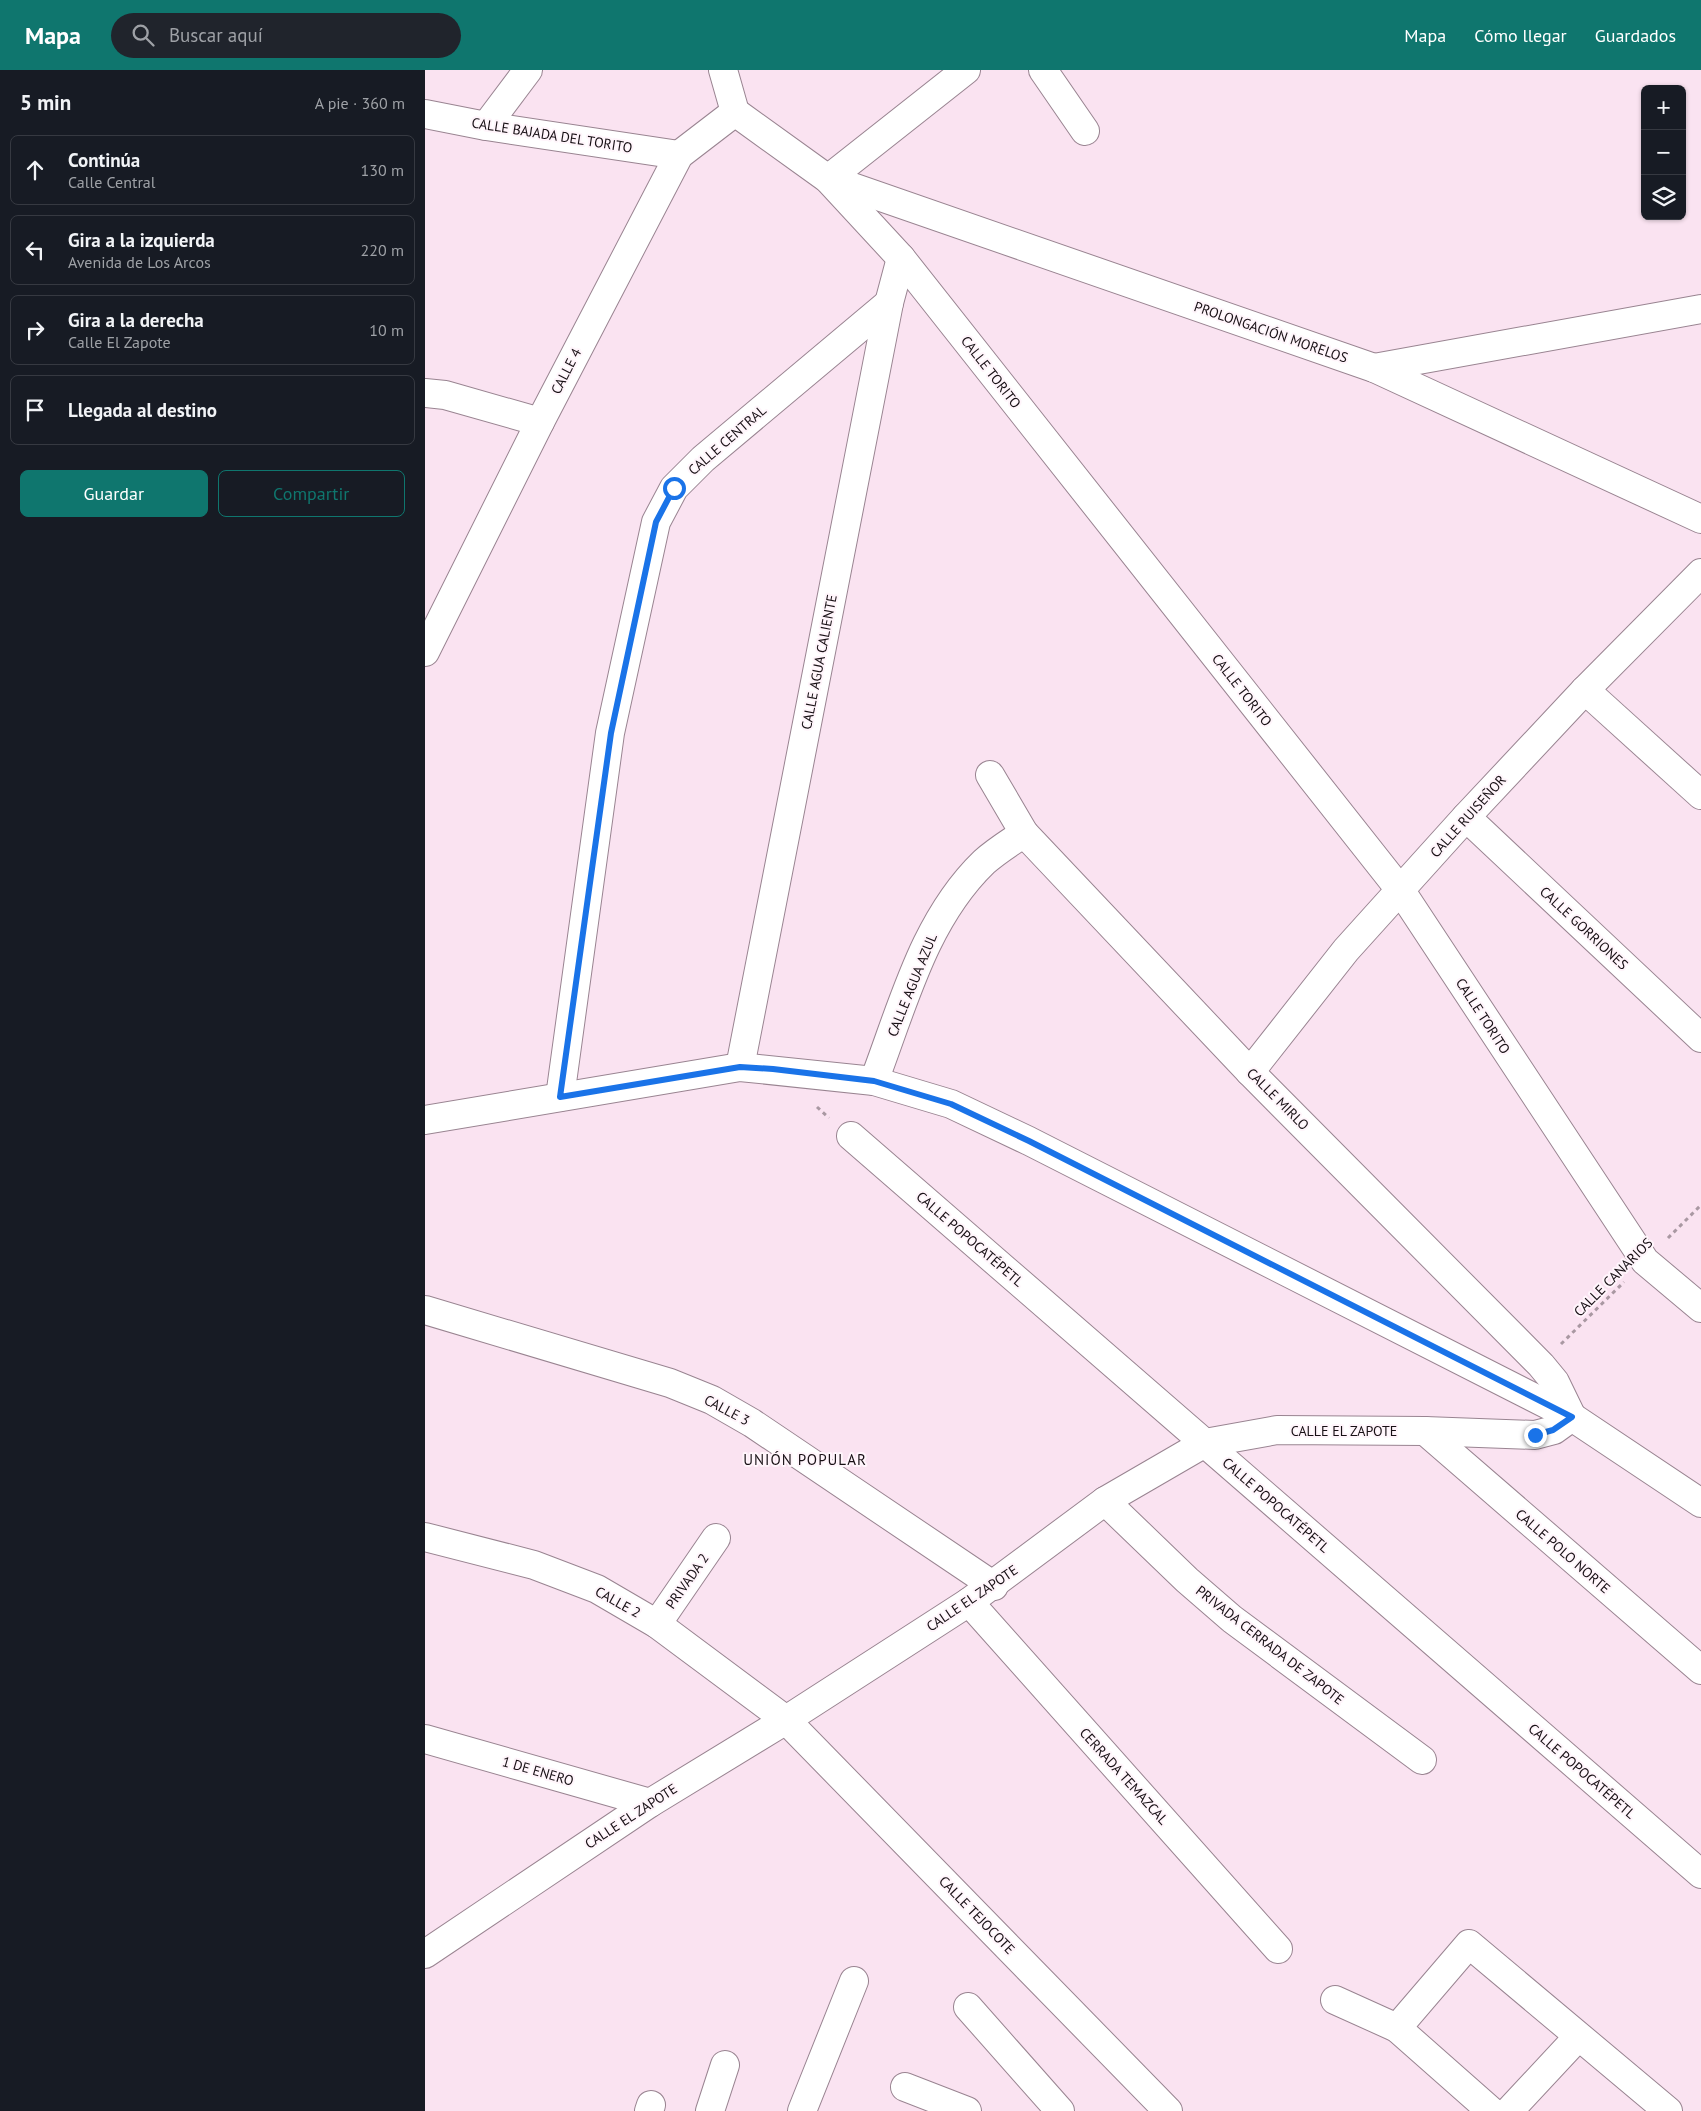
<!DOCTYPE html>
<html lang="es">
<head>
<meta charset="utf-8">
<style>
	:root { --surface:#171b24; --page:#20242c; --text:#f1f3f6; --muted:#9ea1a6; --line:#363941; --accent:#0f766e }
	body { margin:0; font-family:"PT Sans",sans-serif; background:var(--page); color:var(--text) }
	.controls { position:absolute; right:15px; top:15px; display:grid; overflow:hidden; border-radius:8px; box-shadow:0 1px 4px #0004 }
	.controls button { width:45px; height:45px; display:grid; place-items:center; padding:0; border:0; border-bottom:1px solid var(--line); background:var(--surface); color:var(--text); font:25px sans-serif }
	.stop { position:absolute; width:15px; height:15px; margin:-11px; border:4px solid #1a73e8; border-radius:50%; background:#fff }
	.stop.end { background:#1a73e8; border-color:#fff; box-shadow:0 1px 5px #0008 }
	.list { margin:0; padding:0; list-style:none }
	h2 { display:flex; justify-content:space-between; align-items:center; height:65px; margin:0; padding:0 20px; font-size:21px }
	h2 small { font-size:16px; font-weight:400; color:var(--muted) }
	.list li { display:grid; grid-template-columns:32px 1fr auto; gap:15px; align-items:center; box-sizing:border-box; height:70px; margin:0 10px 10px; padding:0 10px; border:1px solid var(--line); border-radius:8px }
	.list b { display:block; font-size:19px; white-space:nowrap }
	.list p { margin:0; font-size:16px; white-space:nowrap; color:var(--muted) }
	.list em { font-size:16px; font-style:normal; color:var(--muted) }
	.actions { display:flex; gap:10px; padding:15px 20px }
	.actions a { flex:1; padding:11px 0; border:1px solid var(--accent); border-radius:8px; text-align:center; font-size:18px; color:var(--accent) }
	.actions .main { background:var(--accent); color:#fff }
	.icon { flex:none; width:28px; height:28px; fill:none; stroke:currentColor; stroke-width:2; stroke-linecap:round; stroke-linejoin:round }
	.map { position:relative; flex:none; width:1276px; height:2041px; overflow:hidden }
	header { display:flex; align-items:center; gap:30px; box-sizing:border-box; height:70px; padding:0 25px; background:var(--accent); color:#fff }
	header strong { font-size:24px }
	nav { display:flex; gap:28px; margin-inline-start:auto; font-size:18px }
	.search { width:350px; height:45px; background:var(--page); display:flex; align-items:center; gap:12px; box-sizing:border-box; padding:0 18px; border-radius:28px; color:var(--muted); font-size:19px }
	main { display:flex }
	aside { flex:1; background:var(--surface) }
	.map>svg:first-child { display:block }
</style>
</head>
<body>
<header>
<strong>Mapa</strong>
<div class="search"><svg class="icon" aria-label="search" viewBox="0 0 24 24"><circle cx="10" cy="10" r="6"/><path d="M15 15l6 6"/></svg>Buscar aquí</div>
<nav><a>Mapa</a><a>Cómo llegar</a><a>Guardados</a></nav>
</header>
<main>
<aside>
<h2>5 min<small>A pie · 360 m</small></h2>
<ul class="list">
<li><svg class="icon" aria-label="ahead" viewBox="0 0 24 24"><path d="M12 20V5M6 11l6-6 6 6"/></svg><div><b>Continúa</b><p>Calle Central</p></div><em>130 m</em></li>
<li><svg class="icon" aria-label="left" viewBox="0 0 24 24"><path d="M17 20v-9H6M10 6l-5 5 5 5"/></svg><div><b>Gira a la izquierda</b><p>Avenida de Los Arcos</p></div><em>220 m</em></li>
<li><svg class="icon" aria-label="right" viewBox="0 0 24 24"><path d="M7 20v-9h11M14 6l5 5-5 5"/></svg><div><b>Gira a la derecha</b><p>Calle El Zapote</p></div><em>10 m</em></li>
<li><svg class="icon" aria-label="arrive" viewBox="0 0 24 24"><path d="M6 21V4h12l-3 4 3 4H6"/></svg><div><b>Llegada al destino</b></div></li>
</ul>
<div class="actions"><a class="main">Guardar</a><a>Compartir</a></div>
</aside>
<div class="map">
<svg width="1276" height="2041" viewBox="0 0 1276 2041">
	<rect width="100%" height="100%" fill="#fae3f1"/>
	<g fill="none" stroke-linecap="round" stroke-linejoin="round">
		<defs>
			<g id="minor">
				<polyline points="298,0 310,42"/>
				<polyline points="618,0 660,61"/>
				<polyline points="310,42 403,109 476,188 976,821 1220,1191 1276,1238"/>
				<polyline points="0,44 61,56 254,85"/>
				<polyline points="61,56 103,0"/>
				<polyline points="403,109 541,0"/>
				<polyline points="407,110 949,298 1276,449"/>
				<polyline points="949,298 1276,239"/>
				<polyline points="0,323 20,325 115,352"/>
				<polyline points="0,582 115,352 254,85 310,42"/>
				<polyline points="1160,620 1276,725"/>
				<polyline points="1041,747 1276,968"/>
				<polyline points="315,997 464,233 476,188"/>
				<polyline points="825,1002 921,880 1041,747 1160,620 1276,503"/>
				<path d="M 449,1011 C 478,935 499,850 559,792 C 571,781 586,772 599,763"/>
				<polyline points="135,1027 185,663 231,452 249,418 278,389 464,233"/>
				<polyline points="426,1066 1276,1804"/>
				<polyline points="0,1240 245,1313 287,1330 327,1353 569,1516"/>
				<polyline points="1000,1361 1276,1600"/>
				<polyline points="680,1431 762,1510 807,1549 997,1690"/>
				<polyline points="0,1467 109,1495 172,1519 232,1554 361,1650 743,2041"/>
				<polyline points="544,1532 853,1879"/>
				<polyline points="232,1554 291,1468"/>
				<polyline points="0,1669 225,1733"/>
				<polyline points="0,1884 225,1733 361,1650 544,1532 680,1431 780,1373 852,1360 1000,1361 1110,1365 1129,1360 1147,1347 1130,1312 1116,1295 825,1002 599,763 565,705"/>
				<polyline points="910,1930 972,1958 1066,2041"/>
				<polyline points="543,1937 635,2041"/>
				<polyline points="972,1958 1044,1874 1243,2041"/>
				<polyline points="480,2017 542,2041"/>
				<polyline points="224,2041 226,2035"/>
				<polyline points="285,2041 300,1995"/>
				<polyline points="377,2041 429,1911"/>
				<polyline points="1084,2041 1153,1967"/>
			</g>
			<polyline id="major" points="0,1050 315,997 449,1011 526,1034 604,1071 1147,1347 1276,1433"/>
		</defs>
		<use href="#minor" stroke="#998491" stroke-width="30"/>
		<use href="#major" stroke="#998491" stroke-width="30"/>
		<g stroke="#a998a2" stroke-width="3" stroke-dasharray="4 4" stroke-linecap="butt">
			<polyline points="392,1037 404,1048"/>
			<polyline points="1243,1168 1276,1135"/>
			<polyline points="1136,1274 1199,1212"/>
		</g>
		<use href="#minor" stroke="#fff" stroke-width="28"/>
		<use href="#major" stroke="#fff" stroke-width="28"/>
	</g>
	<g fill="none" stroke-linecap="round" stroke-linejoin="round">
		<polyline stroke="#1a73e8" stroke-width="6" points="249,418 231,452 186,663 135,1027 315,997 348,999 449,1011 526,1034 604,1071 1147,1347 1128,1360 1110,1365"/>
	</g>
	<g text-anchor="middle" stroke-width="4" stroke-linejoin="round" paint-order="stroke">
		<g font-size="14" fill="#181015" stroke="#fff5fb">
			<text transform="translate(127 65) rotate(9)" y="5">CALLE BAJADA DEL TORITO</text>
			<text transform="translate(846 262) rotate(19)" y="5">PROLONGACIÓN MORELOS</text>
			<text transform="translate(141 301) rotate(-63)" y="5">CALLE 4</text>
			<text transform="translate(566 302) rotate(52)" y="5">CALLE TORITO</text>
			<text transform="translate(302 370) rotate(-41)" y="5">CALLE CENTRAL</text>
			<text transform="translate(394 592) rotate(-79)" y="5">CALLE AGUA CALIENTE</text>
			<text transform="translate(817 620) rotate(52)" y="5">CALLE TORITO</text>
			<text transform="translate(1043 746) rotate(-48)" y="5">CALLE RUISEÑOR</text>
			<text transform="translate(1159 858) rotate(43)" y="5">CALLE GORRIONES</text>
			<text transform="translate(487 915) rotate(-68)" y="5">CALLE AGUA AZUL</text>
			<text transform="translate(1058 946) rotate(57)" y="5">CALLE TORITO</text>
			<text transform="translate(853 1029) rotate(45)" y="5">CALLE MIRLO</text>
			<text transform="translate(545 1169) rotate(41)" y="5">CALLE POPOCATÉPETL</text>
			<text transform="translate(1188 1207) rotate(-45)" y="5">CALLE CANARIOS</text>
			<text transform="translate(302 1340) rotate(28)" y="5">CALLE 3</text>
			<text x="919" y="1366">CALLE EL ZAPOTE</text>
			<text transform="translate(851 1435) rotate(41)" y="5">CALLE POPOCATÉPETL</text>
			<text transform="translate(1138 1481) rotate(41)" y="5">CALLE POLO NORTE</text>
			<text transform="translate(262 1511) rotate(-55)" y="5">PRIVADA 2</text>
			<text transform="translate(547 1528) rotate(-34)" y="5">CALLE EL ZAPOTE</text>
			<text transform="translate(193 1532) rotate(29)" y="5">CALLE 2</text>
			<text transform="translate(845 1575) rotate(38)" y="5">PRIVADA CERRADA DE ZAPOTE</text>
			<text transform="translate(113 1701) rotate(16)" y="5">1 DE ENERO</text>
			<text transform="translate(1157 1701) rotate(41)" y="5">CALLE POPOCATÉPETL</text>
			<text transform="translate(699 1706) rotate(48)" y="5">CERRADA TEMAZCAL</text>
			<text transform="translate(206 1746) rotate(-33)" y="5">CALLE EL ZAPOTE</text>
			<text transform="translate(552 1845) rotate(46)" y="5">CALLE TEJOCOTE</text>
		</g>
		<g font-size="15" letter-spacing="1" fill="#181015" stroke="#fff5fb">
			<text x="380" y="1395">UNIÓN POPULAR</text>
		</g>
	</g>
</svg>
<div class="controls">
<button>+</button>
<button>−</button>
<button><svg class="icon" aria-label="layers" viewBox="0 0 24 24"><path d="M12 4l9 5-9 5-9-5zM3 14l9 5 9-5"/></svg></button>
</div>
<div class="stop" style="left:249px;top:418px"></div>
<div class="stop end" style="left:1110px;top:1365px"></div>
</div>
</main>
</body>
</html>
